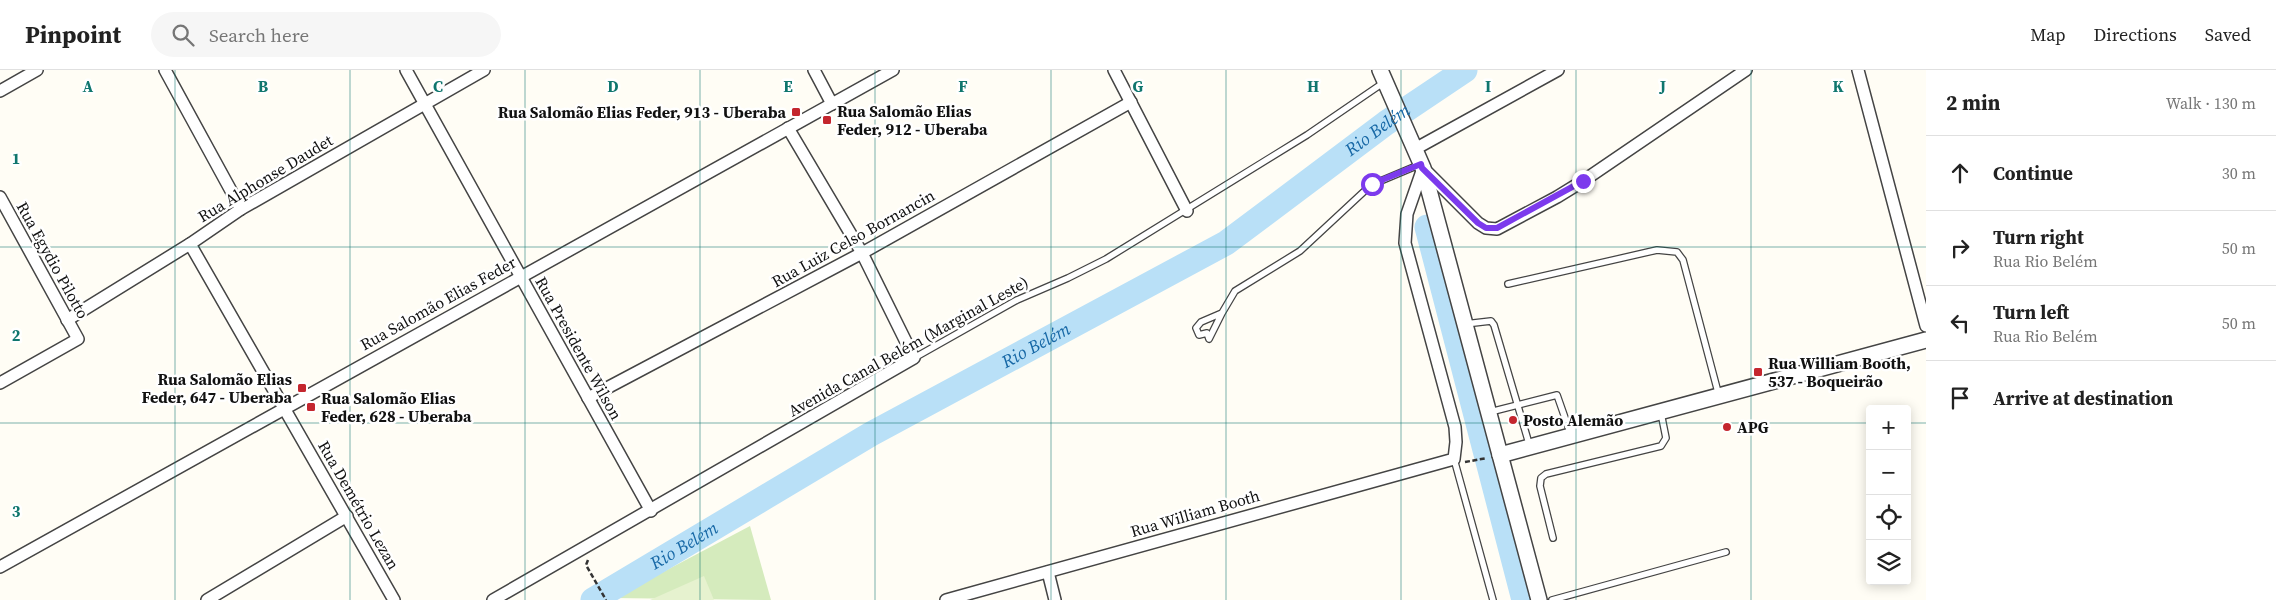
<!DOCTYPE html>
<html lang="en">
<head>
<meta charset="utf-8">
<style>
	:root { --surface:#fff; --page:#f6f6f6; --text:#222; --muted:#767676; --line:#e0e0e0 }
	body { margin:0; font-family:"Source Serif 4",serif; background:var(--page); color:var(--text) }
	.controls { position:absolute; right:15px; bottom:15px; display:grid; overflow:hidden; border-radius:5px; box-shadow:0 2px 12px #0003 }
	.controls button { width:45px; height:45px; display:grid; place-items:center; padding:0; border:0; border-bottom:1px solid var(--line); background:var(--surface); color:var(--text); font:25px sans-serif }
	.stop { position:absolute; width:15px; height:15px; margin:-11px; border:4px solid #7c3aed; border-radius:50%; background:#fff }
	.stop.end { background:#7c3aed; border-color:#fff; box-shadow:0 1px 5px #0008 }
	.list { margin:0; padding:0; list-style:none }
	h2 { display:flex; justify-content:space-between; align-items:center; height:65px; margin:0; padding:0 20px; font-size:21px }
	h2 small { font-size:16px; font-weight:400; color:var(--muted) }
	.list li { display:grid; grid-template-columns:32px 1fr auto; gap:15px; align-items:center; box-sizing:border-box; height:75px; padding:0 20px; border-top:1px solid var(--line) }
	.list b { display:block; font-size:19px; white-space:nowrap }
	.list p { margin:0; font-size:16px; white-space:nowrap; color:var(--muted) }
	.list em { font-size:16px; font-style:normal; color:var(--muted) }
	.icon { flex:none; width:28px; height:28px; fill:none; stroke:currentColor; stroke-width:2; stroke-linecap:round; stroke-linejoin:round }
	.map { position:relative; flex:none; width:1926px; height:530px; overflow:hidden }
	header { display:flex; align-items:center; gap:30px; box-sizing:border-box; height:70px; padding:0 25px; background:var(--surface); border-bottom:1px solid var(--line) }
	header strong { font-size:24px }
	nav { display:flex; gap:28px; margin-inline-start:auto; font-size:18px }
	.search { width:350px; height:45px; background:var(--page); display:flex; align-items:center; gap:12px; box-sizing:border-box; padding:0 18px; border-radius:28px; color:var(--muted); font-size:19px }
	main { display:flex }
	aside { flex:1; background:var(--surface) }
	.map>svg:first-child { display:block }
</style>
</head>
<body>
<header>
<strong>Pinpoint</strong>
<div class="search"><svg class="icon" aria-label="search" viewBox="0 0 24 24"><circle cx="10" cy="10" r="6"/><path d="M15 15l6 6"/></svg>Search here</div>
<nav><a>Map</a><a>Directions</a><a>Saved</a></nav>
</header>
<main>
<div class="map">
<svg width="1926" height="530" viewBox="0 0 1926 530">
	<rect width="100%" height="100%" fill="#fffdf5"/>
	<polygon fill="#d5ebbd" points="750,456 771,530 614,528"/>
	<polygon fill="#e6f2cf" points="704,506 714,530 650,530"/>
	<g fill="none" stroke-linecap="round" stroke-linejoin="round">
		<g stroke="#b9e0f7" stroke-width="25">
			<polyline points="1427,157 1524,530"/>
			<path id="s1" d="M 593,530 L 871,364 L 1226,173 L 1386,53 L 1465,0"/>
		</g>
		<defs>
			<g id="service">
				<polyline points="1508,214 1657,180 1677,182 1683,190 1719,326"/>
				<polyline points="1222,243 1209,269 1207,263 1199,265 1196,258 1201,252 1222,243 1235,221 1300,181 1371,115 1421,94"/>
				<polyline points="1465,254 1491,251 1494,255 1530,377"/>
				<polyline points="914,288 1017,230 1068,208 1106,189 1307,65 1383,13"/>
				<polyline points="1490,342 1557,325 1571,365"/>
				<polyline points="1454,389 1493,530"/>
				<polyline points="1553,468 1540,416 1541,408 1546,404 1661,376 1666,368 1661,343"/>
				<polyline points="1552,530 1726,482"/>
			</g>
			<g id="minor">
				<polyline points="165,0 241,139"/>
				<polyline points="406,0 651,441"/>
				<polyline points="814,0 832,34"/>
				<polyline points="1114,0 1187,141"/>
				<polyline points="1858,0 1926,256"/>
				<polyline points="0,21 37,0"/>
				<polyline points="1415,79 1558,0"/>
				<polyline points="0,127 78,269 0,313"/>
				<polyline points="190,174 394,530"/>
				<polyline points="67,250 190,174 241,139 484,0"/>
				<polyline points="588,328 862,183 1131,32"/>
				<polyline points="0,497 893,0"/>
				<polyline points="1048,502 1055,530"/>
				<polyline points="207,530 347,446"/>
				<polyline points="493,530 914,288 862,183 788,58"/>
				<polyline points="946,530 1454,389 1456,372 1455,357 1405,173 1407,144 1423,98 1478,153 1486,158 1497,159 1557,127 1583,111 1746,0"/>
			</g>
			<g id="tertiary">
				<polyline points="1380,0 1423,98 1539,530"/>
				<polyline points="1500,385 1926,270"/>
			</g>
		</defs>
		<use href="#service" stroke="#444" stroke-width="8"/>
		<use href="#minor" stroke="#444" stroke-width="14"/>
		<use href="#tertiary" stroke="#444" stroke-width="18"/>
		<g stroke="#333" stroke-width="2.5" stroke-dasharray="5 2.5" stroke-linecap="butt">
			<polyline points="1465,392 1487,388"/>
			<polyline points="588,490 586,495 606,530"/>
		</g>
		<use href="#service" stroke="#fff" stroke-width="5.5"/>
		<use href="#minor" stroke="#fff" stroke-width="11"/>
		<use href="#tertiary" stroke="#fff" stroke-width="15"/>
	</g>
	<g fill="none" stroke-linecap="round" stroke-linejoin="round">
		<polyline stroke="#7c3aed" stroke-width="6" points="1372,114 1421,94 1422,98 1478,153 1486,158 1497,158 1583,111"/>
	</g>
	<path fill="none" stroke="#0f766e" stroke-width="1" stroke-opacity="0.55" d="M 175,0 L 175,530M 350,0 L 350,530M 525,0 L 525,530M 700,0 L 700,530M 875,0 L 875,530M 1051,0 L 1051,530M 1226,0 L 1226,530M 1401,0 L 1401,530M 1576,0 L 1576,530M 1751,0 L 1751,530M 0,177 L 1926,177M 0,353 L 1870,353M 1907,353 L 1926,353"/>
	<g fill="#c4262e" stroke="#fff" stroke-width="2">
		<rect x="791" y="37" width="10" height="10" rx="2.5"/>
		<rect x="822" y="45" width="10" height="10" rx="2.5"/>
		<rect x="1753" y="297" width="10" height="10" rx="2.5"/>
		<rect x="297" y="313" width="10" height="10" rx="2.5"/>
		<rect x="306" y="332" width="10" height="10" rx="2.5"/>
		<circle cx="1513" cy="350" r="5"/>
		<circle cx="1727" cy="357" r="5"/>
	</g>
	<g text-anchor="middle" stroke-width="5" stroke-linejoin="round" paint-order="stroke">
		<g font-size="16" font-weight="bold" fill="#111" stroke="#fff" text-anchor="start">
			<text x="837" y="47">Rua Salomão Elias<tspan x="837" dy="18">Feder, 912 - Uberaba</tspan></text>
			<text x="786" y="48" text-anchor="end">Rua Salomão Elias Feder, 913 - Uberaba</text>
			<text x="1768" y="299">Rua William Booth,<tspan x="1768" dy="18">537 - Boqueirão</tspan></text>
			<text x="292" y="315" text-anchor="end">Rua Salomão Elias<tspan x="292" dy="18">Feder, 647 - Uberaba</tspan></text>
			<text x="321" y="334">Rua Salomão Elias<tspan x="321" dy="18">Feder, 628 - Uberaba</tspan></text>
			<text x="1523" y="356">Posto Alemão</text>
			<text x="1737" y="363">APG</text>
		</g>
		<g font-size="16" fill="#111" stroke="#fff">
			<text transform="translate(265 108) rotate(-31)" y="6">Rua Alphonse Daudet</text>
			<text transform="translate(853 168) rotate(-29)" y="6">Rua Luiz Celso Bornancin</text>
			<text transform="translate(53 190) rotate(61)" y="6">Rua Egydio Pilotto</text>
			<text transform="translate(438 233) rotate(-29)" y="6">Rua Salomão Elias Feder</text>
			<text transform="translate(908 276) rotate(-29)" y="6">Avenida Canal Belém (Marginal Leste)</text>
			<text transform="translate(579 278) rotate(61)" y="6">Rua Presidente Wilson</text>
			<text transform="translate(359 435) rotate(60)" y="6">Rua Demétrio Lezan</text>
			<text transform="translate(1195 443) rotate(-16)" y="6">Rua William Booth</text>
		</g>
		<g font-size="18" font-style="italic" fill="#1768a6" stroke="#fff">
			<text dy="6" stroke="none"><textPath href="#s1" startOffset="916">Rio Belém</textPath></text>
			<text dy="6" stroke="none"><textPath href="#s1" startOffset="511">Rio Belém</textPath></text>
			<text dy="6" stroke="none"><textPath href="#s1" startOffset="106">Rio Belém</textPath></text>
		</g>
	</g>
	<g font-size="16" text-anchor="middle" font-weight="bold" fill="#0f766e" stroke="#fff" stroke-width="5" stroke-linejoin="round" paint-order="stroke">
		<text x="88" y="22">A</text>
		<text x="263" y="22">B</text>
		<text x="438" y="22">C</text>
		<text x="613" y="22">D</text>
		<text x="788" y="22">E</text>
		<text x="963" y="22">F</text>
		<text x="1138" y="22">G</text>
		<text x="1313" y="22">H</text>
		<text x="1488" y="22">I</text>
		<text x="1663" y="22">J</text>
		<text x="1838" y="22">K</text>
		<text x="16" y="94">1</text>
		<text x="16" y="271">2</text>
		<text x="16" y="447">3</text>
	</g>
</svg>
<div class="controls">
<button>+</button>
<button>−</button>
<button><svg class="icon" aria-label="locate" viewBox="0 0 24 24"><circle cx="12" cy="12" r="6"/><path d="M12 2v4M12 18v4M2 12h4M18 12h4"/></svg></button>
<button><svg class="icon" aria-label="layers" viewBox="0 0 24 24"><path d="M12 4l9 5-9 5-9-5zM3 14l9 5 9-5"/></svg></button>
</div>
<div class="stop" style="left:1372px;top:114px"></div>
<div class="stop end" style="left:1583px;top:111px"></div>
</div>
<aside>
<h2>2 min<small>Walk · 130 m</small></h2>
<ul class="list">
<li><svg class="icon" aria-label="ahead" viewBox="0 0 24 24"><path d="M12 20V5M6 11l6-6 6 6"/></svg><div><b>Continue</b></div><em>30 m</em></li>
<li><svg class="icon" aria-label="right" viewBox="0 0 24 24"><path d="M7 20v-9h11M14 6l5 5-5 5"/></svg><div><b>Turn right</b><p>Rua Rio Belém</p></div><em>50 m</em></li>
<li><svg class="icon" aria-label="left" viewBox="0 0 24 24"><path d="M17 20v-9H6M10 6l-5 5 5 5"/></svg><div><b>Turn left</b><p>Rua Rio Belém</p></div><em>50 m</em></li>
<li><svg class="icon" aria-label="arrive" viewBox="0 0 24 24"><path d="M6 21V4h12l-3 4 3 4H6"/></svg><div><b>Arrive at destination</b></div></li>
</ul>
</aside>
</main>
</body>
</html>
